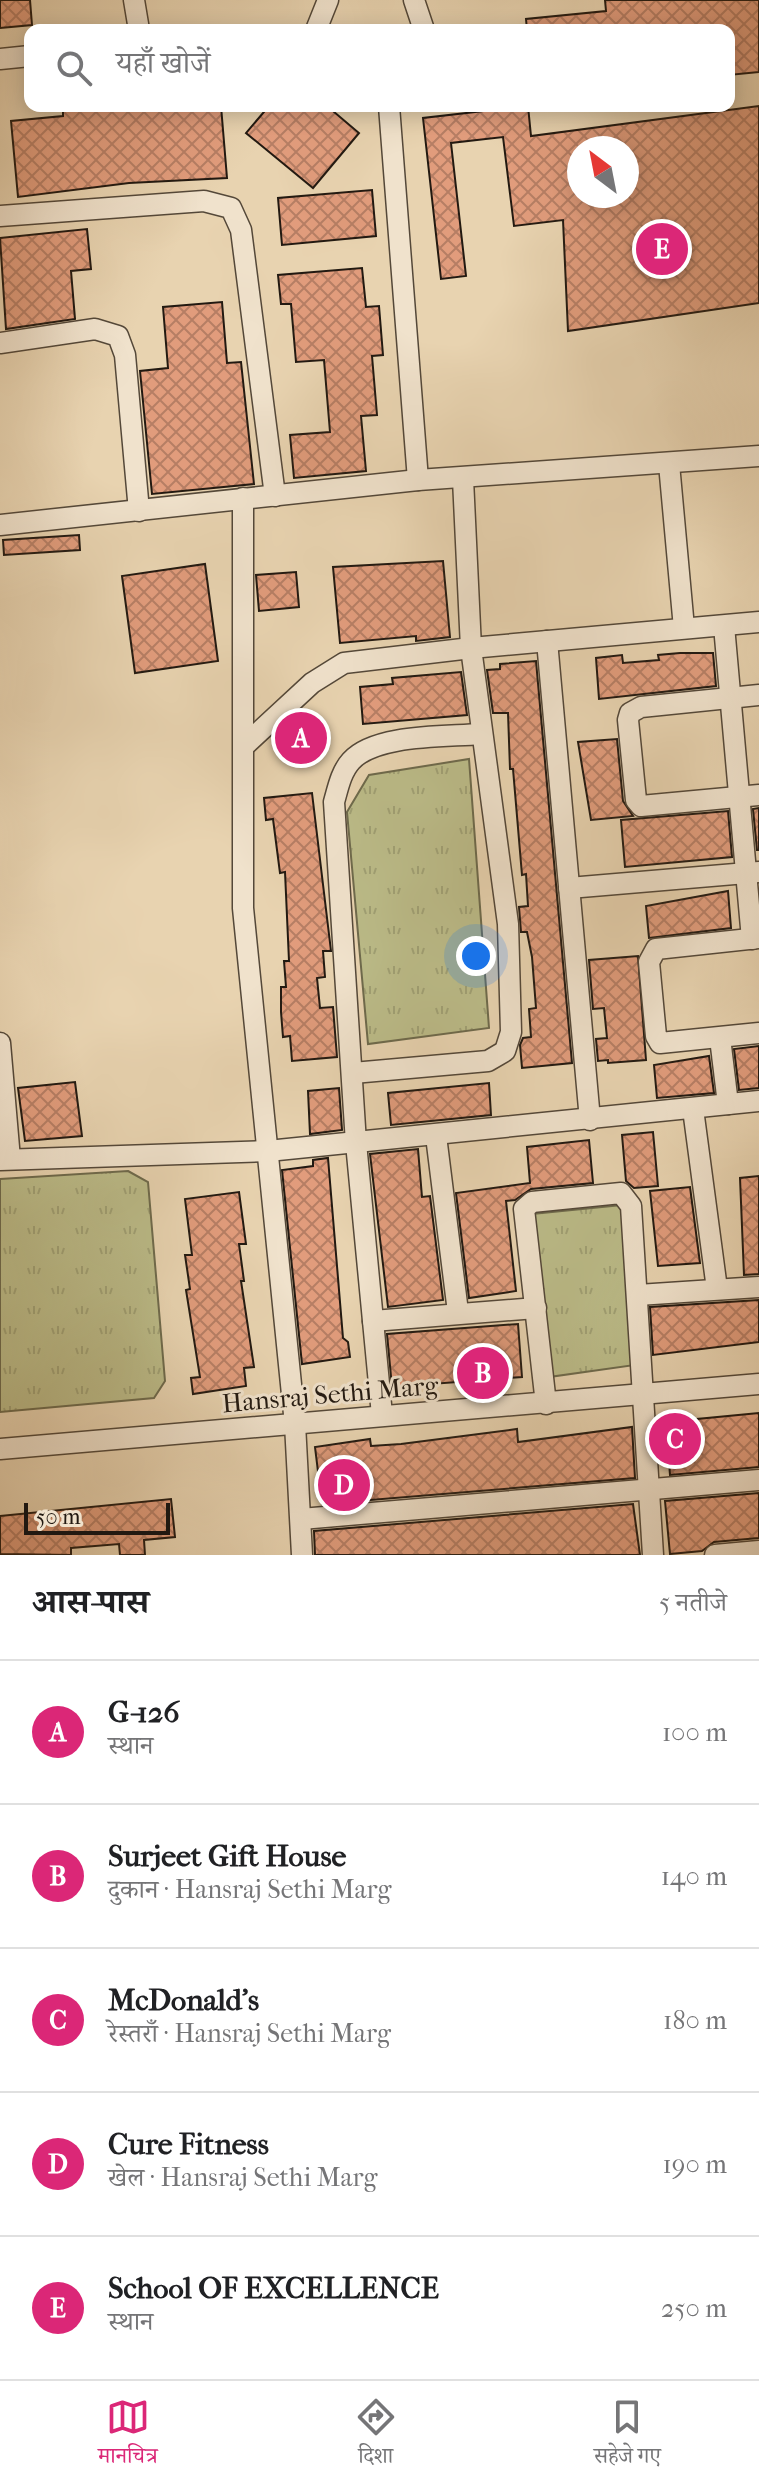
<!DOCTYPE html>
<html lang="hi">
<head>
<meta charset="utf-8">
<style>
	:root { --surface:#fff; --page:#f2f2f2; --text:#202124; --muted:#757577; --line:#e0e0e0; --accent:#db2777 }
	body { margin:0; font-family:"IM FELL French Canon","Noto Serif Devanagari",serif; background:var(--page); color:var(--text) }
	.compass { position:absolute; left:567px; top:136px; width:72px; height:72px; border-radius:50%; background:var(--surface); box-shadow:0 4px 20px #0003; rotate:328deg }
	.scale { position:absolute; left:24px; bottom:20px; width:146px; box-sizing:border-box; padding-left:8px; border:4px solid #221911; border-top:0; font-size:22px; line-height:28px; white-space:nowrap; color:#221911; -webkit-text-stroke:6px #f0e2cc; paint-order:stroke }
	.you { position:absolute; left:476px; top:956px; width:28px; height:28px; margin:-20px; border:6px solid #fff; border-radius:50%; background:#1a73e8; box-shadow:0 0 0 12px #1a73e833 }
	.badge { display:grid; place-items:center; width:52px; height:52px; border-radius:50%; background:var(--accent); color:#fff; font-size:26px; font-weight:700 }
	.pin { position:absolute; translate:-50% -50%; border:4px solid #fff; box-shadow:0 2px 8px #0006 }
	.list { margin:0; padding:0; list-style:none }
	h2 { display:flex; justify-content:space-between; align-items:center; height:104px; margin:0; padding:0 32px; font-size:34px }
	h2 small { font-size:26px; font-weight:400; color:var(--muted) }
	.list li { display:grid; grid-template-columns:52px 1fr auto; gap:24px; align-items:center; box-sizing:border-box; height:144px; padding:0 32px; border-top:2px solid var(--line) }
	.list b { display:block; font-size:30px; white-space:nowrap }
	.list p { margin:0; font-size:26px; white-space:nowrap; color:var(--muted) }
	.list em { font-size:26px; font-style:normal; color:var(--muted) }
	.icon { flex:none; width:44px; height:44px; fill:none; stroke:currentColor; stroke-width:2; stroke-linecap:round; stroke-linejoin:round }
	.map { position:relative; flex:none; width:759px; height:1555px; overflow:hidden }
	.search { position:absolute; background:var(--surface); box-shadow:0 4px 20px #0003; left:24px; right:24px; top:24px; height:88px; display:flex; align-items:center; gap:20px; box-sizing:border-box; padding:0 28px; border-radius:16px; color:var(--muted); font-size:30px }
	.sheet { height:824px; background:var(--surface) }
	nav { display:flex; justify-content:space-around; align-items:center; box-sizing:border-box; height:112px; border-top:2px solid var(--line); background:var(--surface); font-size:22px; color:var(--muted) }
	nav a { display:grid; justify-items:center; gap:4px }
	nav .on { color:var(--accent) }
	.map>svg:first-child { display:block }
</style>
</head>
<body>
<div class="map">
<svg width="759" height="1555" viewBox="0 0 759 1555">
	<defs>
		<pattern id="park-tufts" width="24" height="20" patternUnits="userSpaceOnUse" patternTransform="scale(2)"><rect width="24" height="20" fill="#bb8"/><path d="M3 7l-1-3M5 7V3M7 7l1-3M15 17l-1-3M17 17v-4M19 17l1-3" fill="none" stroke="#a0a074"/></pattern>
		<pattern id="building-cross-hatch" width="8" height="8" patternUnits="userSpaceOnUse" patternTransform="scale(2)"><rect width="8" height="8" fill="#e19c7c"/><path d="M0 0l8 8M0 8l8-8" fill="none" stroke="#b67e64"/></pattern>
	</defs>
	<rect width="100%" height="100%" fill="#e8d3b0"/>
	<filter id="stains"><feTurbulence type="fractalNoise" baseFrequency=".0025" numOctaves="4"/><feColorMatrix values="0 0 0 0 .2 0 0 0 0 .09 0 0 0 0 .02 0 0 0 .5 -.17"/></filter>
	<radialGradient id="worn" r=".72"><stop offset=".6" stop-color="#630" stop-opacity="0"/><stop offset="1" stop-color="#630" stop-opacity=".3"/></radialGradient>
	<g fill="url(#park-tufts)" stroke="#6e6a4c" stroke-width="2">
		<polygon points="469,759 489,1028 368,1044 347,812 369,775"/>
		<polygon points="128,1171 148,1182 165,1381 154,1398 0,1412 0,1179"/>
		<polygon points="622,1205 635,1365 549,1377 532,1214"/>
	</g>
	<g fill="url(#building-cross-hatch)" stroke="#221911" stroke-width="2" fill-rule="evenodd">
		<polygon points="0,0 30,0 32,25 0,28"/>
		<polygon points="605,0 759,0 759,72 729,75 729,30 527,30 526,19 606,11"/>
		<polygon points="82,106 221,106 227,178 129,183 18,197 11,121 63,116 63,108"/>
		<polygon points="269,106 327,106 359,133 313,188 246,133"/>
		<path d="M 528,106 L 531,136 L 759,106 L 759,303 L 568,331 L 563,220 L 514,226 L 503,137 L 451,143 L 466,276 L 441,279 L 423,118 ZM 579,148 L 627,148 L 627,196 L 579,196 Z"/>
		<polygon points="372,190 376,236 282,245 278,198"/>
		<polygon points="87,229 91,269 71,271 75,319 6,329 0,238"/>
		<polygon points="362,268 366,307 379,306 383,355 372,356 377,415 361,416 366,471 294,478 290,435 330,432 324,360 296,362 291,304 281,304 278,275"/>
		<polygon points="222,302 227,363 241,362 254,484 152,494 140,371 168,368 163,307"/>
		<polygon points="79,535 80,550 4,555 3,540"/>
		<polygon points="443,561 450,637 416,641 416,636 340,643 333,567"/>
		<polygon points="205,564 218,661 135,673 122,576"/>
		<polygon points="296,572 299,607 259,611 256,575"/>
		<polygon points="680,653 713,653 716,686 599,699 596,658 622,655 623,663 659,660 658,655"/>
		<polygon points="536,661 572,1063 522,1068 520,1045 523,1038 531,1037 529,1009 536,1008 532,957 527,932 521,932 519,907 528,906 526,874 522,875 513,769 510,769 508,713 493,713 487,670 500,669 500,664"/>
		<polygon points="461,672 467,715 363,724 360,687 393,684 392,678"/>
		<polygon points="297,714 325,739 305,762 276,736"/>
		<polygon points="617,739 623,801 633,816 591,820 578,742"/>
		<polygon points="312,793 331,951 323,951 325,977 317,978 320,1008 333,1007 337,1057 292,1061 290,1036 283,1037 281,1012 281,987 286,987 284,961 289,961 285,872 280,873 273,819 266,820 264,798"/>
		<polygon points="759,808 759,850 757,850 753,809"/>
		<polygon points="728,811 732,857 625,867 621,820"/>
		<polygon points="728,891 731,928 649,938 646,906"/>
		<polygon points="638,956 646,1060 608,1063 608,1060 598,1061 596,1039 607,1038 604,1008 593,1009 589,960"/>
		<polygon points="759,1046 759,1088 739,1090 734,1049"/>
		<polygon points="709,1056 714,1093 657,1098 654,1065"/>
		<polygon points="75,1082 82,1136 25,1141 18,1088"/>
		<polygon points="489,1083 491,1115 391,1125 388,1093"/>
		<polygon points="339,1088 342,1130 310,1134 308,1091"/>
		<polygon points="653,1132 658,1186 634,1188 626,1181 622,1135"/>
		<polygon points="589,1140 593,1183 531,1189 515,1200 506,1201 516,1291 469,1298 456,1193 530,1183 527,1147"/>
		<polygon points="418,1149 422,1197 430,1196 443,1300 388,1307 370,1154"/>
		<polygon points="328,1158 343,1338 348,1342 350,1357 302,1364 282,1170 313,1166 313,1160"/>
		<polygon points="759,1176 759,1274 744,1275 740,1178"/>
		<polygon points="690,1187 700,1263 658,1266 650,1191"/>
		<polygon points="239,1192 246,1244 239,1244 244,1281 241,1281 254,1367 244,1368 246,1386 193,1394 191,1378 200,1377 186,1290 190,1289 185,1255 192,1255 185,1199"/>
		<polygon points="759,1300 759,1342 653,1355 650,1307"/>
		<polygon points="518,1324 522,1377 392,1387 387,1334"/>
		<polygon points="759,1413 759,1467 670,1475 666,1422"/>
		<polygon points="632,1427 635,1478 322,1504 315,1447 370,1439 371,1446 401,1444 517,1429 518,1442"/>
		<polygon points="759,1493 759,1538 714,1542 702,1551 670,1554 665,1501"/>
		<polygon points="171,1499 175,1537 144,1540 145,1555 120,1555 119,1544 71,1548 71,1555 0,1554 0,1516"/>
		<polygon points="633,1504 640,1555 315,1555 314,1531"/>
	</g>
	<g fill="none" stroke-linecap="round" stroke-linejoin="round">
		<defs>
			<g id="minor">
				<polyline points="134,0 139,30"/>
				<polyline points="414,0 424,30"/>
				<polyline points="316,30 328,0"/>
				<polyline points="0,59 30,56"/>
				<polyline points="389,106 418,480"/>
				<polyline points="0,216 204,201 231,208 241,230 275,496"/>
				<polyline points="0,343 95,329 118,336 125,355 139,511"/>
				<polyline points="669,464 684,628"/>
				<polyline points="243,498 243,908 295,1424 302,1555"/>
				<polyline points="0,525 418,480 759,456"/>
				<polyline points="724,626 752,939"/>
				<polyline points="547,641 590,1120"/>
				<polyline points="759,695 641,707 630,713 628,720 636,800 641,806 759,795"/>
				<polyline points="244,746 312,683 344,663 471,648 759,622"/>
				<polyline points="569,888 759,872"/>
				<polyline points="759,938 656,949 649,962 656,1036 660,1043 759,1033"/>
				<polyline points="720,1038 728,1104"/>
				<polyline points="0,1043 10,1159"/>
				<polyline points="353,1073 488,1061 505,1051 511,1032 508,924 471,648 463,479"/>
				<polyline points="693,1109 717,1289"/>
				<polyline points="436,1136 458,1312"/>
				<polyline points="0,1160 268,1151 759,1101"/>
				<polyline points="638,1295 759,1287"/>
				<polyline points="373,1321 536,1308"/>
				<polyline points="546,1404 524,1209 532,1202 621,1193 631,1206 653,1555"/>
				<path d="M 382,1415 L 356,1143 L 334,802 C 338,788 341,772 351,761 C 375,734 445,737 480,734"/>
				<polyline points="0,1449 759,1384"/>
				<polyline points="301,1519 759,1480"/>
				<polyline points="715,1555 759,1551"/>
			</g>
		</defs>
		<use href="#minor" stroke="#544839" stroke-width="23"/>
		<use href="#minor" stroke="#f0e2cc" stroke-width="20"/>
	</g>
	<g text-anchor="middle" stroke-width="6" stroke-linejoin="round" paint-order="stroke">
		<g font-size="26" fill="#221911" stroke="#f0e2cc">
			<text transform="translate(330 1394) rotate(-5)" y="9">Hansraj Sethi Marg</text>
		</g>
	</g>
	<rect width="100%" height="100%" filter="url(#stains)"/>
	<rect width="100%" height="100%" fill="url(#worn)"/>
</svg>
<svg class="compass" viewBox="-18 -18 36 36"><path d="M0-13l5 13h-10z" fill="#e53935"/><path d="M0 13l5-13h-10z" fill="#757577"/></svg>
<div class="scale">50 m</div>
<div class="you"></div>
<div class="pin badge" style="left:301px;top:738px">A</div>
<div class="pin badge" style="left:483px;top:1373px">B</div>
<div class="pin badge" style="left:675px;top:1439px">C</div>
<div class="pin badge" style="left:344px;top:1485px">D</div>
<div class="pin badge" style="left:662px;top:249px">E</div>
<div class="search"><svg class="icon" aria-label="search" viewBox="0 0 24 24"><circle cx="10" cy="10" r="6"/><path d="M15 15l6 6"/></svg>यहाँ खोजें</div>
</div>
<section class="sheet">
<h2>आस-पास<small>5 नतीजे</small></h2>
<ul class="list">
<li><span class="badge">A</span><div><b>G-126</b><p>स्थान</p></div><em>100 m</em></li>
<li><span class="badge">B</span><div><b>Surjeet Gift House</b><p>दुकान · Hansraj Sethi Marg</p></div><em>140 m</em></li>
<li><span class="badge">C</span><div><b>McDonald's</b><p>रेस्तराँ · Hansraj Sethi Marg</p></div><em>180 m</em></li>
<li><span class="badge">D</span><div><b>Cure Fitness</b><p>खेल · Hansraj Sethi Marg</p></div><em>190 m</em></li>
<li><span class="badge">E</span><div><b>School OF EXCELLENCE</b><p>स्थान</p></div><em>250 m</em></li>
</ul>
</section>
<nav>
<a class="on"><svg class="icon" aria-label="map" viewBox="0 0 24 24"><path d="M3 6l6-2 6 2 6-2v14l-6 2-6-2-6 2zM9 4v14M15 6v14"/></svg>मानचित्र</a>
<a><svg class="icon" aria-label="directions" viewBox="0 0 24 24"><path d="M12 3l9 9-9 9-9-9zM9 14v-3h6M13 9l2 2-2 2"/></svg>दिशा</a>
<a><svg class="icon" aria-label="saved" viewBox="0 0 24 24"><path d="M7 4h10v16l-5-4-5 4z"/></svg>सहेजे गए</a>
</nav>
</body>
</html>
